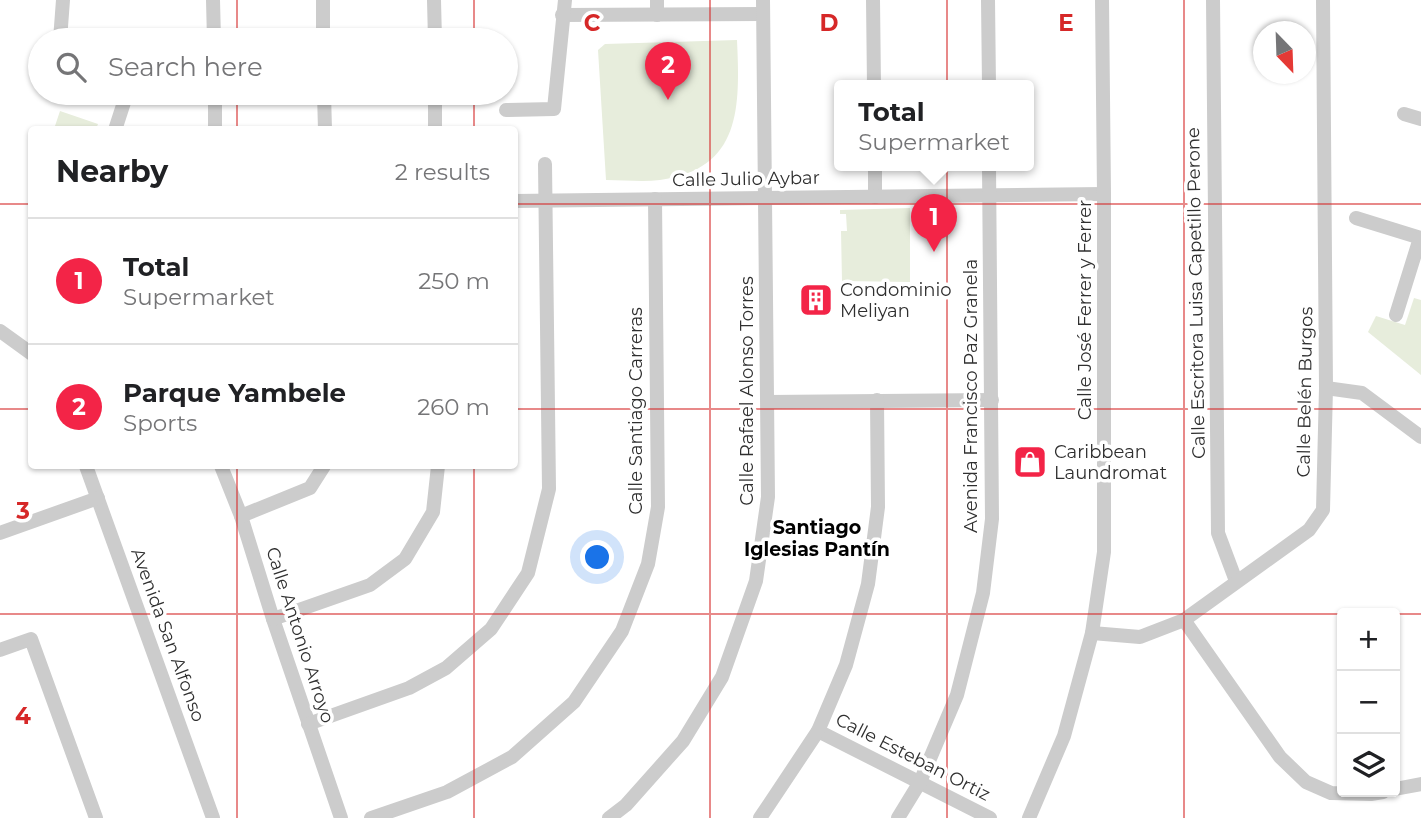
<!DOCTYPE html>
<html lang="en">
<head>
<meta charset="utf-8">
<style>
	:root { --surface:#fff; --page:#f2f2f2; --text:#202124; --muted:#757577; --line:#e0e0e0; --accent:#f32447 }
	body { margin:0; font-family:Montserrat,sans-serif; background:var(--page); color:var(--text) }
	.controls { position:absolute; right:21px; bottom:21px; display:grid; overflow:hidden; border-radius:7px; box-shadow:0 2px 5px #0004 }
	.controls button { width:63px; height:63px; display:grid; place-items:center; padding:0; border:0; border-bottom:2px solid var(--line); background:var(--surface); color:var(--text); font:35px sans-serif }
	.compass { position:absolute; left:1253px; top:21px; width:63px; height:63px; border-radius:50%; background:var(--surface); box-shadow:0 2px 5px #0004; rotate:157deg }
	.you { position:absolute; left:598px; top:558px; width:24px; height:24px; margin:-18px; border:5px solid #fff; border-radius:50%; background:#1a73e8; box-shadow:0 0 0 10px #1a73e833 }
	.badge { display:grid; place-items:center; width:46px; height:46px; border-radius:50%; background:var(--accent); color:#fff; font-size:23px; font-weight:700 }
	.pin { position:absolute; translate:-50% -58px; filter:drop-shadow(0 2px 4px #0008) }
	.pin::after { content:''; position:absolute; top:37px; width:24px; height:21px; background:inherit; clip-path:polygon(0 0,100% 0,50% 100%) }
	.popup { position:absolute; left:834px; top:80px; width:200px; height:91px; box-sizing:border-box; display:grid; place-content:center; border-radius:7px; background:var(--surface); filter:drop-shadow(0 2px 5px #0005); font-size:23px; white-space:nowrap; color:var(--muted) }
	.popup b { font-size:26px; color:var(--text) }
	.popup::after { content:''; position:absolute; left:50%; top:100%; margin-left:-14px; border:14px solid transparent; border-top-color:var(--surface) }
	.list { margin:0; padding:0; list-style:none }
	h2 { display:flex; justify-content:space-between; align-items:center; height:91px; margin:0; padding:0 28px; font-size:30px }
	h2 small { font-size:23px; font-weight:400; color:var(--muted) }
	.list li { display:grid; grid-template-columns:46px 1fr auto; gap:21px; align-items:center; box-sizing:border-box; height:126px; padding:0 28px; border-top:2px solid var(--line) }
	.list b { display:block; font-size:26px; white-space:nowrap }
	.list p { margin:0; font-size:23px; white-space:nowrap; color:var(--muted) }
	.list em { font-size:23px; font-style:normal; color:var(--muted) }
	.icon { flex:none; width:38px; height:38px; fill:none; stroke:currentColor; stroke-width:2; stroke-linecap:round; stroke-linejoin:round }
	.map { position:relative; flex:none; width:1421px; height:818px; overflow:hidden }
	.search { position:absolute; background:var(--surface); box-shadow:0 2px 5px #0004; left:28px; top:28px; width:490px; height:77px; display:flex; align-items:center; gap:18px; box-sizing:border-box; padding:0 24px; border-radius:38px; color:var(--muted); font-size:26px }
	.panel { position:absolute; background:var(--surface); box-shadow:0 2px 5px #0004; left:28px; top:126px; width:490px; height:343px; border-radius:7px }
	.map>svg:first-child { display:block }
</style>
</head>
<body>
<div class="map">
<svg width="1421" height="818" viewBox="0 0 1421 818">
	<rect width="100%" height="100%" fill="#fff"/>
	<g fill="#e7eddc">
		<path d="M 737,40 C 740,106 742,169 660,180 C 643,182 624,180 606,180 L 598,50 L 605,44 Z"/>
		<polygon points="60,111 98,124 96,129 54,129"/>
		<polygon points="910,208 910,282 842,281 841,231 847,231 846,214 840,214 840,210"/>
		<polygon points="1414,298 1421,300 1421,375 1368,332 1376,316 1405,325"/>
	</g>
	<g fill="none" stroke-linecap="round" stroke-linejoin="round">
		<g stroke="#ccc" stroke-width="14">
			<polyline points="213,0 214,40"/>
			<polyline points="323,0 323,40"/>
			<polyline points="434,0 435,40"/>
			<polyline points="657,0 657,15"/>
			<polyline points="873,0 874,86"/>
			<polyline points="988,0 989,86"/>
			<polyline points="1213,0 1218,533 1236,581"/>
			<polyline points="562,15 763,14"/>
			<polyline points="60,40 63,0"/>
			<polyline points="215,93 215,130"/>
			<polyline points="324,93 325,130"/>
			<polyline points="435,93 435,130"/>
			<polyline points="506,110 554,109 565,0"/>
			<polyline points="1404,114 1421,119"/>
			<polyline points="115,130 127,93"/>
			<polyline points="875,166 875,197"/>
			<polyline points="514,201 1104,194"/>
			<polyline points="1356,218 1421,238"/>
			<polyline points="1396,315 1420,238"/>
			<polyline points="0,331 32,354"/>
			<polyline points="1326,388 1362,393 1421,437"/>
			<polyline points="768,402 992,400"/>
			<polyline points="86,466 213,818"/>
			<polyline points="221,466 241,516 273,619 341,818"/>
			<polyline points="241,516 310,488 324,466"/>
			<polyline points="0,533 98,498"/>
			<polyline points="273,619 370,585 405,559 433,512 438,466"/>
			<polyline points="1184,620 1280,757 1306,782 1331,793 1371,794 1383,792"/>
			<polyline points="1092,633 1140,637 1184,620 1309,530 1323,510 1326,388 1323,0"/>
			<polyline points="0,650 31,639 96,818"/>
			<polyline points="308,724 409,688 446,668 491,629 528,573 549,489 545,164"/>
			<polyline points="818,731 990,818"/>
			<polyline points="1395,789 1421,784"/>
			<polyline points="371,818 447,792 512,757 574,702 622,631 648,564 658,507 655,199"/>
			<polyline points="609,818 626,805 683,741 722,677 756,581 768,497 763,0"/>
			<polyline points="760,818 818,731 846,665 868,584 878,507 877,400"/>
			<polyline points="898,818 920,782 957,695 983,593 992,519 989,166"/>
			<polyline points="1029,818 1064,736 1092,633 1104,552 1104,194 1102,0"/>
		</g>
	</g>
	<path fill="none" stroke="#d62828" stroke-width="2" stroke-opacity="0.55" d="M 237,0 L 237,40M 474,0 L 474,40M 710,0 L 710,818M 947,0 L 947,818M 1184,0 L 1184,818M 237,93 L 237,130M 474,93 L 474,130M 0,204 L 32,204M 514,204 L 1421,204M 0,409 L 32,409M 514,409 L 1421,409M 237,466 L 237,818M 474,466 L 474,818M 0,614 L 1342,614M 1395,614 L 1421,614"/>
	<defs>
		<symbol id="building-square" viewBox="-11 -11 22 22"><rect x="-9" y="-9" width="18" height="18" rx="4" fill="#f32447" stroke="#fff"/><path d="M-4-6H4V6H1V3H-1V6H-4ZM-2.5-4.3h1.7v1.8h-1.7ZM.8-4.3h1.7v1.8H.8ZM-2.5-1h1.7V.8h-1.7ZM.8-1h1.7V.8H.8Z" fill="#fff"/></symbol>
		<symbol id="shop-square" viewBox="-11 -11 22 22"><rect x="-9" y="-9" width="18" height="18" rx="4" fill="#f32447" stroke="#fff"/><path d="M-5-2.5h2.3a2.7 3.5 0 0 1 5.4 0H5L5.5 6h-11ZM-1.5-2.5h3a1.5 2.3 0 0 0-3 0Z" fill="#fff"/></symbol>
	</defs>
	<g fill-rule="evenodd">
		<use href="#building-square" x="797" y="281" width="38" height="38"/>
		<use href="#shop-square" x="1011" y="443" width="38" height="38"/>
	</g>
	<g text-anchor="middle" stroke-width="7" stroke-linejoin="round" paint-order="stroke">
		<g font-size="18" fill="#2f2f2f" stroke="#fff">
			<text transform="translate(746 179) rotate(-1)" y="6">Calle Julio Aybar</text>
			<text transform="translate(1196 293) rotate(-91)" y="6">Calle Escritora Luisa Capetillo Perone</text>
			<text transform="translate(1085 310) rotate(-90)" y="6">Calle José Ferrer y Ferrer</text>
			<text transform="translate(747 391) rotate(-90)" y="6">Calle Rafael Alonso Torres</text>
			<text transform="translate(1305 392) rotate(-89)" y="6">Calle Belén Burgos</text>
			<text transform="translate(971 396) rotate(-90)" y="6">Avenida Francisco Paz Granela</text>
			<text transform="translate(636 411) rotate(-90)" y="6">Calle Santiago Carreras</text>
			<text transform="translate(168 635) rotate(70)" y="6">Avenida San Alfonso</text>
			<text transform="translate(300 635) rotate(72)" y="6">Calle Antonio Arroyo</text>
			<text transform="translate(913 757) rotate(27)" y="6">Calle Esteban Ortiz</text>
		</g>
		<g font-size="18" fill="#2f2f2f" stroke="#fff" text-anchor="start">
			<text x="840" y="296">Condominio<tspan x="840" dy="21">Meliyan</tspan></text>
			<text x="1054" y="458">Caribbean<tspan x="1054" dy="21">Laundromat</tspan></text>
		</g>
		<g font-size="19" font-weight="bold" fill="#000" stroke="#fff">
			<text x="817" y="534">Santiago<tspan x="817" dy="22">Iglesias Pantín</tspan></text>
		</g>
	</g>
	<g font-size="23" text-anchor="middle" font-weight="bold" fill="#d62828" stroke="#fff" stroke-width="7" stroke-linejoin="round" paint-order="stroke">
		<text x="592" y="31">C</text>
		<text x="829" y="31">D</text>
		<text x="1066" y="31">E</text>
		<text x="23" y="519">3</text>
		<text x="23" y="724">4</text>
	</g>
</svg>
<div class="controls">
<button>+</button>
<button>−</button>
<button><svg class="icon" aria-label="layers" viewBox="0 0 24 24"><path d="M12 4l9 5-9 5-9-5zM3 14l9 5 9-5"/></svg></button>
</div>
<svg class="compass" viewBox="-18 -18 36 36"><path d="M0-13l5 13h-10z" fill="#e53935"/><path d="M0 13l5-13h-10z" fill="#757577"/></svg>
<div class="you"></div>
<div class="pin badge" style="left:934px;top:252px">1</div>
<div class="popup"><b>Total</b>Supermarket</div>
<div class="pin badge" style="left:668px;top:100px">2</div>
<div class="search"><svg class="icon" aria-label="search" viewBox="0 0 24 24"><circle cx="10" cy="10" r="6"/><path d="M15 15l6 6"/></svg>Search here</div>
<section class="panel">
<h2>Nearby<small>2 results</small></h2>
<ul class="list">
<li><span class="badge">1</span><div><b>Total</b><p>Supermarket</p></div><em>250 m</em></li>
<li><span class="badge">2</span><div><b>Parque Yambele</b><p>Sports</p></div><em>260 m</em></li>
</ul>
</section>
</div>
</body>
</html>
